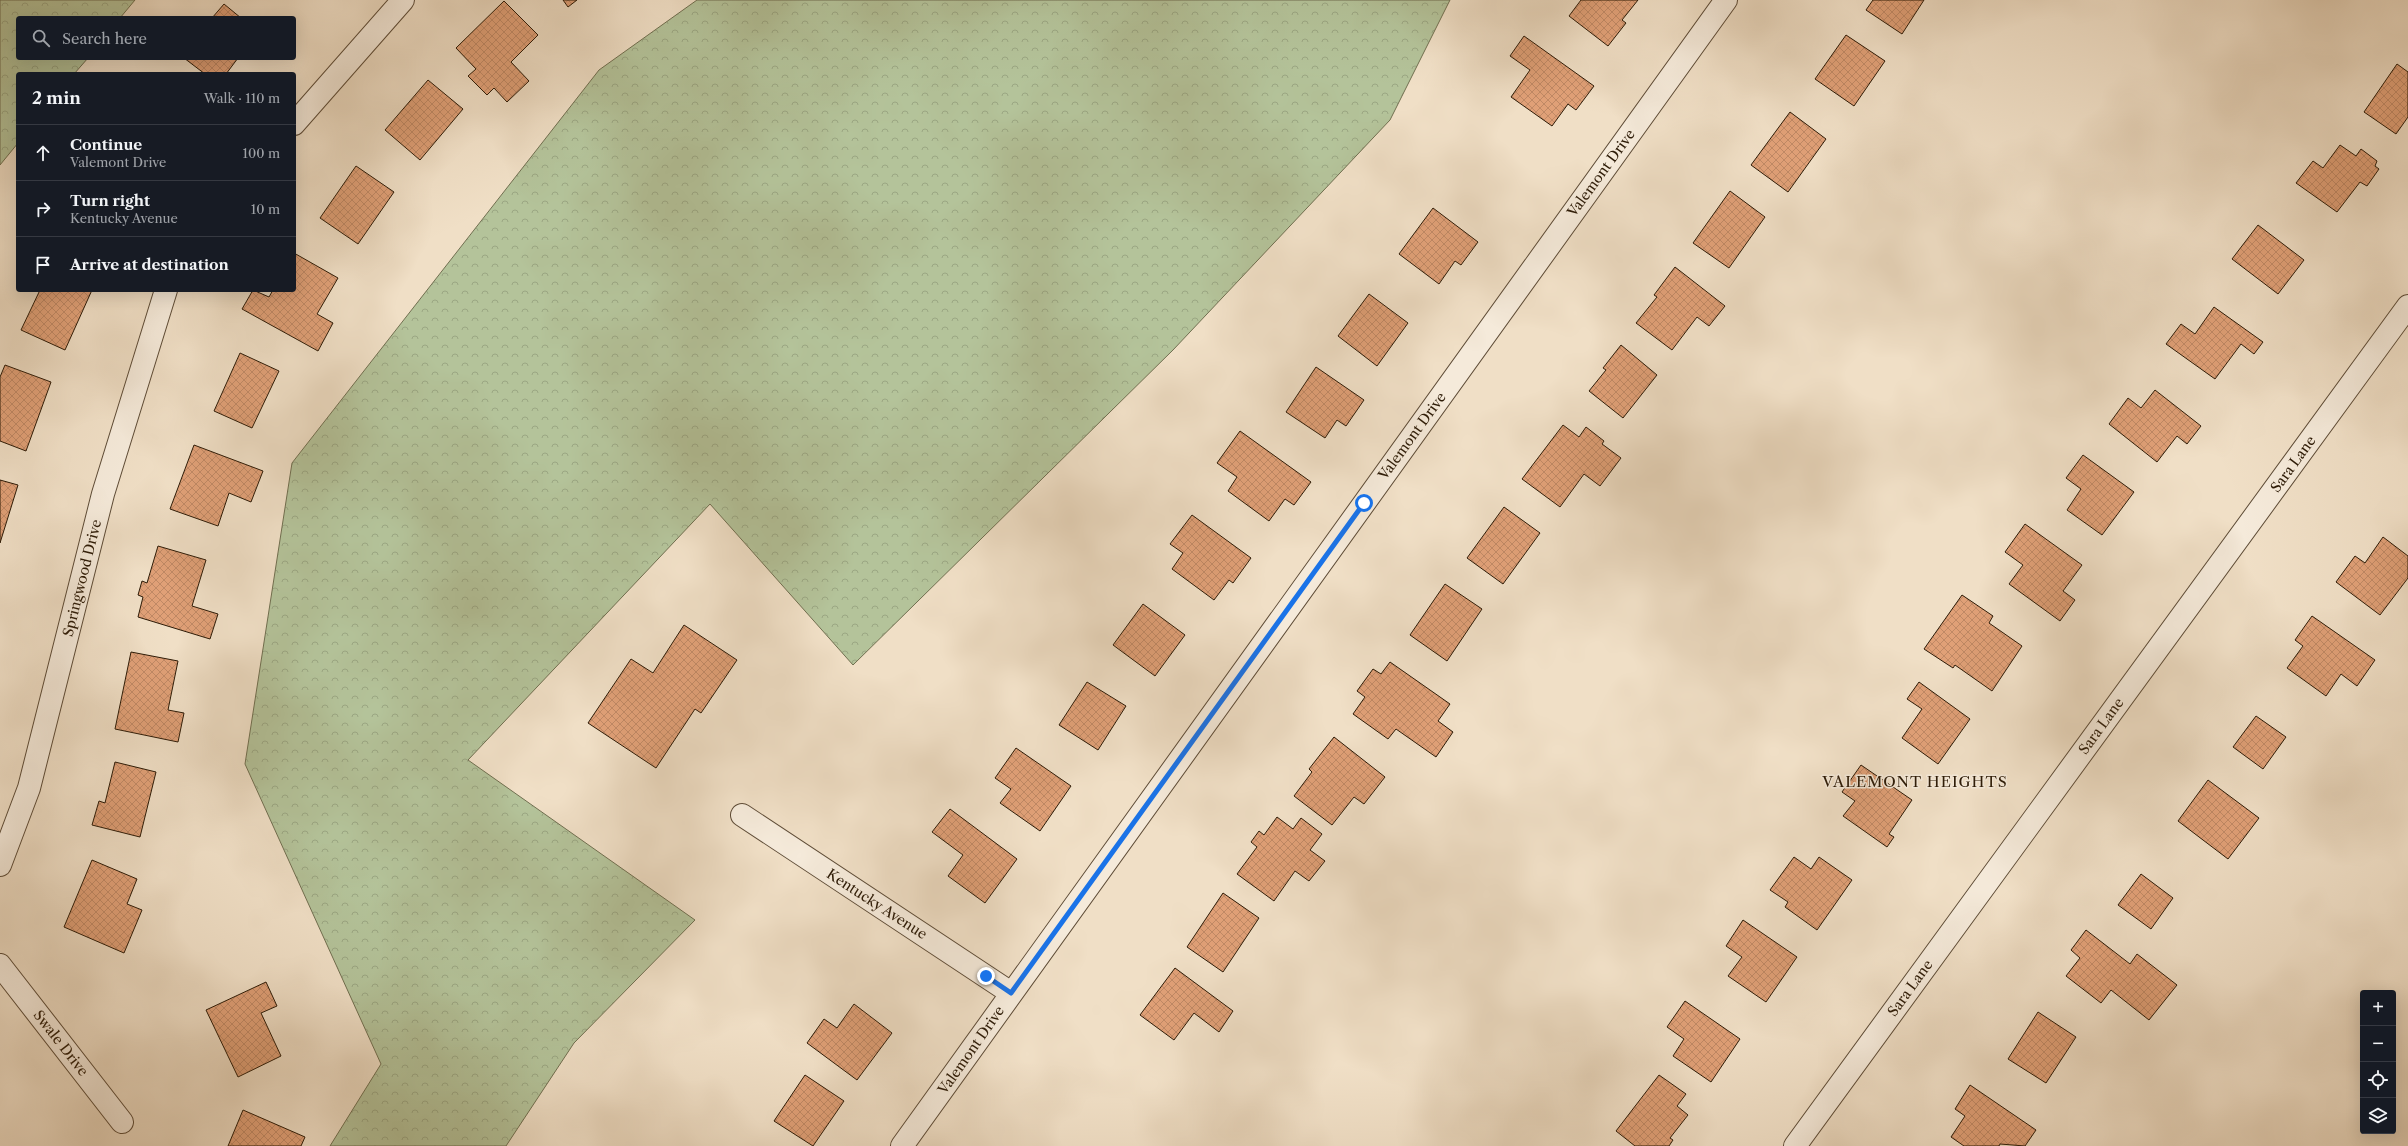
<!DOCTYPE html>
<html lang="en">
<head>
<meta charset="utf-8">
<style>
	:root { --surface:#171b24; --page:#242831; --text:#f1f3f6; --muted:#9ea1a6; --line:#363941 }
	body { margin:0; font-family:"Libre Caslon Text",serif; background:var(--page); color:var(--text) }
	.controls { position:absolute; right:12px; bottom:12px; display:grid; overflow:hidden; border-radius:4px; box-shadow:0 4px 16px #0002 }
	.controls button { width:36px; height:36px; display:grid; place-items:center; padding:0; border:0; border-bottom:1px solid var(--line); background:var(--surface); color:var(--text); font:20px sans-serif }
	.stop { position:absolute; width:12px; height:12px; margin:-9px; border:3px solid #1a73e8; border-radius:50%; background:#fff }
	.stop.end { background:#1a73e8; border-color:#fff; box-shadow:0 1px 4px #0008 }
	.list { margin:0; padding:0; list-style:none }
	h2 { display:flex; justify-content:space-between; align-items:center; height:52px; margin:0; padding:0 16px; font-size:17px }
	h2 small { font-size:13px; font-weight:400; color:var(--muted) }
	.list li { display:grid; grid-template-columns:26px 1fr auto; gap:12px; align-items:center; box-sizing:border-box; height:56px; padding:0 16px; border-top:1px solid var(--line) }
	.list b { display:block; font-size:15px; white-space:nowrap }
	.list p { margin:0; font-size:13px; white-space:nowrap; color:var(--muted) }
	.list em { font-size:13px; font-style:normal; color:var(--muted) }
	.icon { flex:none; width:22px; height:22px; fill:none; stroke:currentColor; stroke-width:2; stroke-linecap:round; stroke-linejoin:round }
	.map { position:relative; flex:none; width:2408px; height:1146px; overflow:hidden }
	.search { position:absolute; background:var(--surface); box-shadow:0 4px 16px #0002; left:16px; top:16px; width:280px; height:44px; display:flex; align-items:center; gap:10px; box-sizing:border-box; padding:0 14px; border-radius:4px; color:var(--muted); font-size:15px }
	.panel { position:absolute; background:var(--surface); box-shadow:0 4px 16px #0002; left:16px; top:72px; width:280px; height:220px; border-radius:4px }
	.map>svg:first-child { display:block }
</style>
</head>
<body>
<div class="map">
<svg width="2408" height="1146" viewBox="0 0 2408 1146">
	<defs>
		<pattern id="forest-crowns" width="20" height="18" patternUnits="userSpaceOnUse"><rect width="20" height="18" fill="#b4c39a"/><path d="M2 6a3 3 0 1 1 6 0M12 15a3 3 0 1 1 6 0" fill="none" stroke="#9ba783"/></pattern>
		<pattern id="building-cross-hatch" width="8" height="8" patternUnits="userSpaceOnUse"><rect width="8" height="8" fill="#e0a077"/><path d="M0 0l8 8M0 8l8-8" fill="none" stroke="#c08965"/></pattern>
	</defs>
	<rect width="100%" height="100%" fill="#f0dfc6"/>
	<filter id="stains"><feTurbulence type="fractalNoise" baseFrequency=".005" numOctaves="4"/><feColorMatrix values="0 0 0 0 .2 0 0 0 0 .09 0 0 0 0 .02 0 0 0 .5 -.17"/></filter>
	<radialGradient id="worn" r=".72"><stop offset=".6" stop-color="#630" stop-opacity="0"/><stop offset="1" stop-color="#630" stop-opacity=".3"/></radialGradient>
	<g fill="url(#forest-crowns)" stroke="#706f50">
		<polygon points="0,0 135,0 120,18 18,18 18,58 88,58 74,74 18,74 18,143 0,165"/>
		<polygon points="697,0 1450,0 1390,120 1173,350 853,665 710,504 468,760 695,920 574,1043 506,1146 330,1146 381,1064 245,764 292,463 599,70"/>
	</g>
	<g fill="url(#building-cross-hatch)" stroke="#2d1b07">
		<polygon points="563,0 577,0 568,7"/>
		<polygon points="1581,0 1638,0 1622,20 1626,23 1608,46 1569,16"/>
		<polygon points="1873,0 1924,0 1902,34 1866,10"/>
		<polygon points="504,1 538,35 511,62 529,81 507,102 494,88 487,95 468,76 476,69 456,48"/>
		<polygon points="224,4 241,18 212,18"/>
		<polygon points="1846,35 1885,61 1854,106 1815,79"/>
		<polygon points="1524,36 1594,86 1576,110 1568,104 1552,126 1511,97 1530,70 1510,56"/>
		<polygon points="184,58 238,58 226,74 205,74"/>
		<polygon points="2397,64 2408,72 2408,117 2396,134 2364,112"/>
		<polygon points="428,80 463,109 420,160 385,130"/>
		<polygon points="1790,112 1826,139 1788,192 1751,165"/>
		<polygon points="2340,145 2356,156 2361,149 2377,161 2375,166 2379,169 2367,186 2360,182 2337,212 2296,183 2313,161 2323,168"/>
		<polygon points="356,166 394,192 358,244 320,218"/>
		<polygon points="1730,191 1765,217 1729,268 1693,243"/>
		<polygon points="1433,208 1478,242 1461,265 1455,261 1439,284 1399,254"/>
		<polygon points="2258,225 2304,260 2278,294 2232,259"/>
		<polygon points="294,253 338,278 317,314 333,323 318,351 242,309 253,290 269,297 273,290 294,290"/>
		<polygon points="1675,267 1725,306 1709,326 1697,317 1672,350 1636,323 1657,297 1654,295"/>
		<polygon points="40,290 92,290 65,350 21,330"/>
		<polygon points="1369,294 1408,323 1377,366 1338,336"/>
		<polygon points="2214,307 2263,342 2254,354 2241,344 2215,379 2166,344 2181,324 2195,334"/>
		<polygon points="1621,345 1657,375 1623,418 1589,391 1606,370 1603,368"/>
		<polygon points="240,353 279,371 252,428 214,411"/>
		<polygon points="5,365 51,382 26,451 0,441 0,377"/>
		<polygon points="1316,367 1364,400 1346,426 1337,420 1325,438 1286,412"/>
		<polygon points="2155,390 2201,426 2187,444 2177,436 2157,462 2109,424 2128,398 2141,408"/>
		<polygon points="1563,425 1579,437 1586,427 1604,441 1602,444 1621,458 1600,486 1584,474 1560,507 1522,479"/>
		<polygon points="1240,431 1311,482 1294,505 1285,499 1269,521 1228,491 1237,477 1217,463"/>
		<polygon points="194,445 263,471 251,502 229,493 218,526 170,509"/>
		<polygon points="2083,455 2134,492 2102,535 2067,510 2081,489 2066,478"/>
		<polygon points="0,480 18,485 0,543"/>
		<polygon points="1504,507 1540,533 1503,584 1467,558"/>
		<polygon points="1192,515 1251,558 1233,583 1229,580 1214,600 1172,569 1183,553 1170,544"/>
		<polygon points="2025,524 2082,565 2063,591 2075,600 2060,621 2009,584 2023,565 2005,552"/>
		<polygon points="2383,537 2408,556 2408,578 2380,615 2336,582 2355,556 2365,563"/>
		<polygon points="158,546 206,560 192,606 218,614 210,639 138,617 143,597 138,595 142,581 147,583"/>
		<polygon points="1445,584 1482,609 1447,661 1410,635"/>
		<polygon points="1962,595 1993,616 1989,623 2022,646 1992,691 1955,665 1953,668 1924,649"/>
		<polygon points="1143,604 1185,635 1155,676 1113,645"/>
		<polygon points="2312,616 2375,660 2357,686 2341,674 2326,696 2287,668 2303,646 2295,640"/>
		<polygon points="684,625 737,660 701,713 695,709 656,768 588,723 631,659 653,673"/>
		<polygon points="131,652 178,661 168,710 184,713 178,742 115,729"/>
		<polygon points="1390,662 1450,704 1438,721 1453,732 1436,757 1396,729 1388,739 1353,714 1365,697 1357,691 1373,669 1381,674"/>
		<polygon points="1087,682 1126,706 1098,750 1059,725"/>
		<polygon points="1919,682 1970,719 1938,764 1902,738 1922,709 1907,699"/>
		<polygon points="2256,716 2286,737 2263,769 2233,747"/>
		<polygon points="1334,737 1385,777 1364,804 1354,797 1332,825 1294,796 1312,772 1309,769"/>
		<polygon points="1016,748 1071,786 1040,831 1000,803 1011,789 995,778"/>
		<polygon points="115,762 156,772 140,837 92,825 99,801 105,803"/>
		<polygon points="1861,765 1912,800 1889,834 1894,837 1887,847 1843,816 1855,801 1842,792"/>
		<polygon points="2208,780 2259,818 2228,859 2178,821"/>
		<polygon points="950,809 1017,859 985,903 948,876 963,855 932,832"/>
		<polygon points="1277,817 1293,829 1301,818 1322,834 1310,850 1325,861 1309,881 1295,871 1274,901 1237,874 1257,847 1251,842 1259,831 1264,835"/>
		<polygon points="1794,857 1811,869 1819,857 1852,880 1817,930 1785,907 1788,902 1770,890"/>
		<polygon points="92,860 137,879 127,904 142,910 124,953 64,927"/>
		<polygon points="2141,874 2173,898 2151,929 2118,905"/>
		<polygon points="1223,893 1259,918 1223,972 1187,947"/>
		<polygon points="1743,920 1797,957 1766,1002 1728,976 1742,957 1726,946"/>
		<polygon points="2086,930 2130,964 2137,954 2177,985 2149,1020 2111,990 2101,1003 2066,976 2080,958 2071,950"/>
		<polygon points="1175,968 1233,1011 1219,1032 1194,1013 1174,1040 1140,1015"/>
		<polygon points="266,982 277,1006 261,1013 281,1056 238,1077 206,1010"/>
		<polygon points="1685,1001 1740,1039 1711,1082 1673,1056 1684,1039 1667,1027"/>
		<polygon points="854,1004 892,1033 857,1080 807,1043 824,1019 837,1028"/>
		<polygon points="2038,1012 2076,1037 2046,1083 2008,1059"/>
		<polygon points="805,1075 844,1101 813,1146 774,1121"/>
		<polygon points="1659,1075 1686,1094 1677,1106 1688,1115 1670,1138 1673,1140 1669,1146 1635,1146 1616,1131"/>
		<polygon points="1970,1085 2036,1130 2025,1146 2000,1144 1999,1146 1964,1146 1951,1137 1965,1116 1955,1109"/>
		<polygon points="243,1110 305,1137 301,1146 228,1146"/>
	</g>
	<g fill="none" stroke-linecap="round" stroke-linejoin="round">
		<defs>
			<g id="street">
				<polyline points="294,124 403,0"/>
				<polyline points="742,815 1011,993"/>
				<polyline points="0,865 29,788 103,494 166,290"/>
				<polyline points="0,965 122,1122"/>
				<polyline points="902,1146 1726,0"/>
				<polyline points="1795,1146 2408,306"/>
			</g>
		</defs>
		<use href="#street" stroke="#5e4c37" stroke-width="24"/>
		<use href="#street" stroke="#f5eada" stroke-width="22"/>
	</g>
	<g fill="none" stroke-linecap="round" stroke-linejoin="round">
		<polyline stroke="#1a73e8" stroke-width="5" points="986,976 1011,993 1364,503"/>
	</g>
	<g text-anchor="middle" stroke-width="3" stroke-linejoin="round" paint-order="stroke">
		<g font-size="14" fill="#2d1b07" stroke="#f5eada">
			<text transform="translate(1601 173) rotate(-54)" y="5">Valemont Drive</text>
			<text transform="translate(1412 436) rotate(-54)" y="5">Valemont Drive</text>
			<text transform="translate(2293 464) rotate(-54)" y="5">Sara Lane</text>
			<text transform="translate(82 578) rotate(-76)" y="5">Springwood Drive</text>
			<text transform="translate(2101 726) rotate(-54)" y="5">Sara Lane</text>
			<text transform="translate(877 904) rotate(33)" y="5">Kentucky Avenue</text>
			<text transform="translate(1910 988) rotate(-54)" y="5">Sara Lane</text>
			<text transform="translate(61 1043) rotate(52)" y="5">Swale Drive</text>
			<text transform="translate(971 1050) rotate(-55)" y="5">Valemont Drive</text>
		</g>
		<g font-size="15" letter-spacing="1" fill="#2d1b07" stroke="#f5eada">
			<text x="1915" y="787">VALEMONT HEIGHTS</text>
		</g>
	</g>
	<rect width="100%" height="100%" filter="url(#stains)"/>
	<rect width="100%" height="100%" fill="url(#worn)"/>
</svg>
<div class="controls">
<button>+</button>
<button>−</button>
<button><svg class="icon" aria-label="locate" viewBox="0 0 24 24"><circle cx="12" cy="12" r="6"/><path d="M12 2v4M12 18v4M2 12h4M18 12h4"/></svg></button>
<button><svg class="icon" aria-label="layers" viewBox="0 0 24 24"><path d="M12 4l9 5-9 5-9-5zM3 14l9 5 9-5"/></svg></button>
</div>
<div class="stop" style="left:1364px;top:503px"></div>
<div class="stop end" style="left:986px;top:976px"></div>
<div class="search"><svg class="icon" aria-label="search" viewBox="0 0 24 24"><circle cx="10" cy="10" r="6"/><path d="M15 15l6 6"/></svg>Search here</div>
<section class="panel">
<h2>2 min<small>Walk · 110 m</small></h2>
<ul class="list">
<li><svg class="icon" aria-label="ahead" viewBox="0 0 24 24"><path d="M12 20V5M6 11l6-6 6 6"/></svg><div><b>Continue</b><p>Valemont Drive</p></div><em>100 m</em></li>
<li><svg class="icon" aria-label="right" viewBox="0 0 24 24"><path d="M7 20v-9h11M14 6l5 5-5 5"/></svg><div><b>Turn right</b><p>Kentucky Avenue</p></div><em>10 m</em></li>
<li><svg class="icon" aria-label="arrive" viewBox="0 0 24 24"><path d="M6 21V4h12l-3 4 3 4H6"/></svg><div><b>Arrive at destination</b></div></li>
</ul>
</section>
</div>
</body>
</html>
